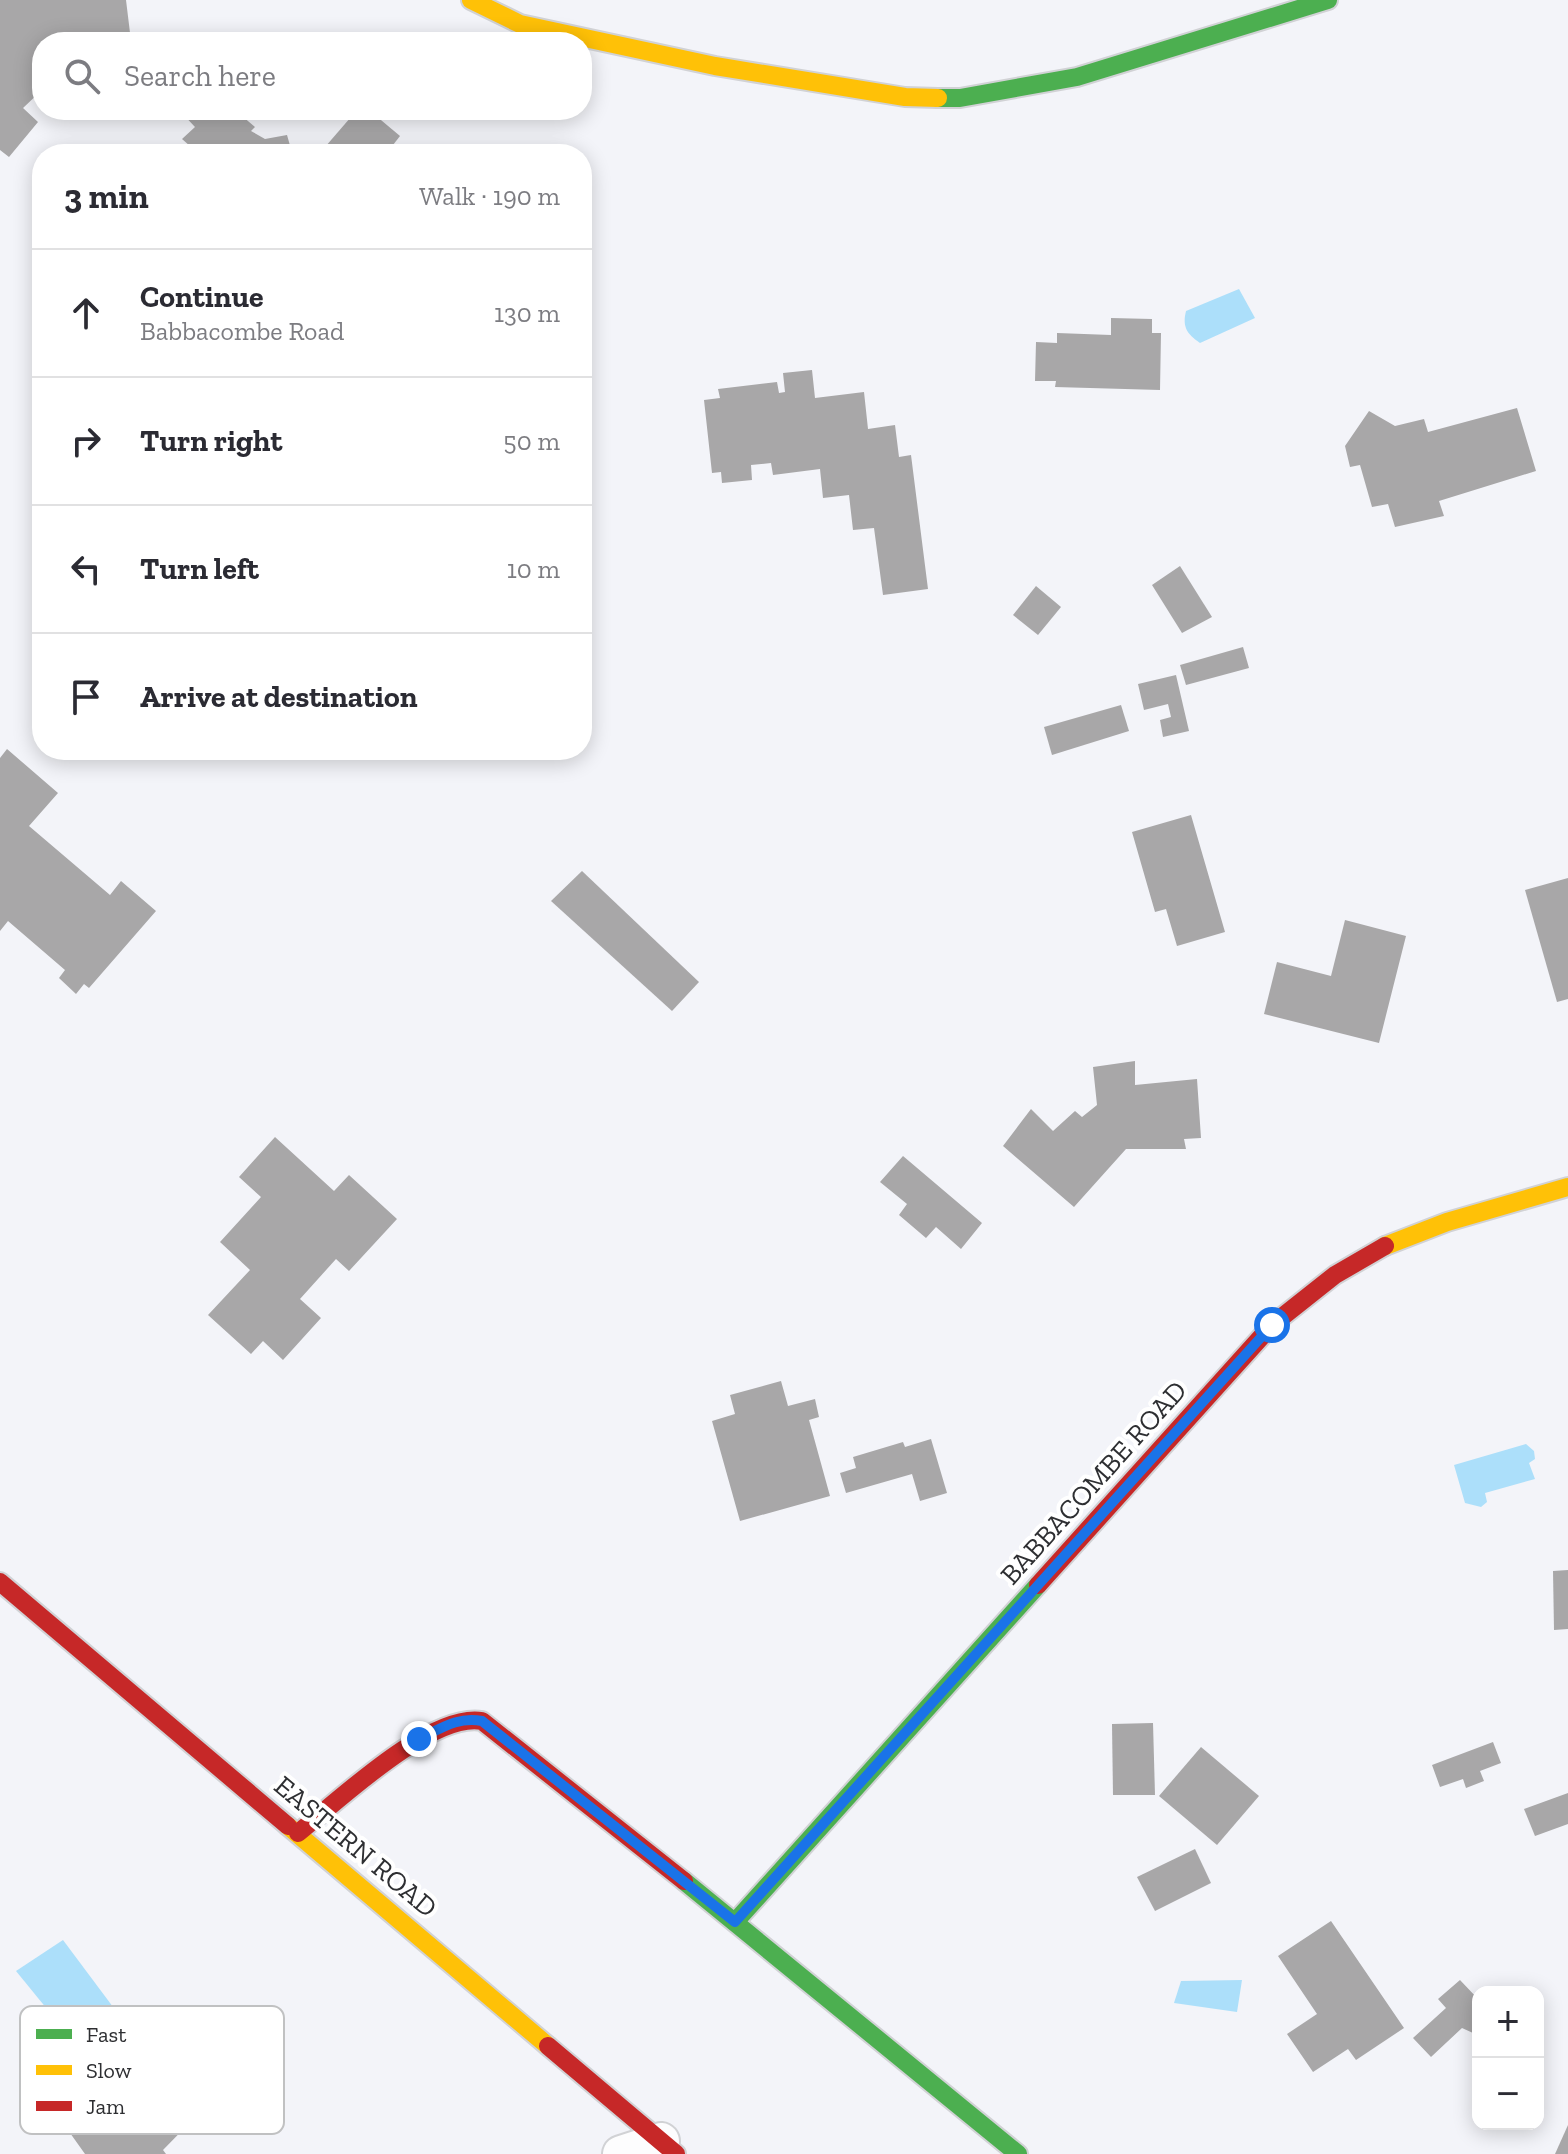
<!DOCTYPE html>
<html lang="en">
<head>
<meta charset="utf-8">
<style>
	:root { --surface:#fff; --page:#f2f2f3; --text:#2b2b33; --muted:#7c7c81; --line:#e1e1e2 }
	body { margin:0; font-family:"Zilla Slab",serif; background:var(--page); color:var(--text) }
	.controls { position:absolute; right:24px; bottom:24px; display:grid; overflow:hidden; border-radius:16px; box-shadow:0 4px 20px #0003 }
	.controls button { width:72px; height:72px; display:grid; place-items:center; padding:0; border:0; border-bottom:2px solid var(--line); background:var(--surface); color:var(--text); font:40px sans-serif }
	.stop { position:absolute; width:24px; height:24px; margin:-18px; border:6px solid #1a73e8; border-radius:50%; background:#fff }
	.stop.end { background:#1a73e8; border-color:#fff; box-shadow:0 2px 8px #0008 }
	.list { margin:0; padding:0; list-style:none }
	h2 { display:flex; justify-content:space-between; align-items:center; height:104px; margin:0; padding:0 32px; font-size:34px }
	h2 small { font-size:26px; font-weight:400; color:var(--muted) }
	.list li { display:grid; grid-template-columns:52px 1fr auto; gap:24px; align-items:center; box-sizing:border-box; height:128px; padding:0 32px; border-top:2px solid var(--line) }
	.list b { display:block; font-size:30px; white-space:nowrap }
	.list p { margin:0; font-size:26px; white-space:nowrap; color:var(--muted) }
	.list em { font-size:26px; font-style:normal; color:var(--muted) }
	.icon { flex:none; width:44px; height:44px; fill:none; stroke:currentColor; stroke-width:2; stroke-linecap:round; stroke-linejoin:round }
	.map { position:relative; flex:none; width:1568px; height:2154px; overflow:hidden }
	.search { position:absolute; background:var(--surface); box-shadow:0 4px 20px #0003; left:32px; top:32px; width:560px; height:88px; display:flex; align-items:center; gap:20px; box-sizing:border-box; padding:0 28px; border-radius:32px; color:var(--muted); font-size:30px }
	.panel { position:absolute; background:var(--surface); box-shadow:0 4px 20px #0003; left:32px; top:144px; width:560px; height:616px; border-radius:32px }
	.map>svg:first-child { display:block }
</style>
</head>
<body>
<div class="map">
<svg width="1568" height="2154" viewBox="0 0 1568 2154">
	<rect width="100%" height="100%" fill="#f3f4f9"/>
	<g fill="#acdffa">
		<path d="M 1239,289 L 1255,318 L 1200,343 C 1187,334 1182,327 1186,311 Z"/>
		<polygon points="1526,1444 1534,1451 1535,1459 1529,1463 1535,1479 1485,1493 1487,1502 1481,1507 1465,1503 1454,1465"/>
		<polygon points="63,1940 116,2011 78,2047 16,1971"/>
		<polygon points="1242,1980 1237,2012 1174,2003 1181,1981"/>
	</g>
	<g fill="#a8a7a8">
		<polygon points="0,0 126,0 131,41 42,42 42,90 23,108 38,122 9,157 0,150"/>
		<polygon points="179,110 225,110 229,113 235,110 255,127 251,131 265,139 287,135 291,149 301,149 301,154 199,154 182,139 195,127"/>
		<polygon points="357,110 369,110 400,136 386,154 319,154"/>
		<polygon points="1111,318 1152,319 1152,333 1161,333 1160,390 1055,387 1056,381 1035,381 1036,342 1057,343 1057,333 1111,335"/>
		<polygon points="812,370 815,398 864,392 868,429 895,425 899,457 911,455 928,589 883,595 874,528 853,530 849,495 823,498 820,469 773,475 771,463 751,465 752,480 722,483 721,472 712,473 704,400 720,398 718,389 777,382 779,393 785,392 783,373"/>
		<polygon points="1517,408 1536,471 1439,501 1444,516 1395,527 1388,504 1372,507 1360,465 1350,467 1345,446 1369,411 1395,426 1424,419 1428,432"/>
		<polygon points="1180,566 1212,617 1182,633 1152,585"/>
		<polygon points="1036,586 1061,607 1038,635 1013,615"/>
		<polygon points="1243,647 1249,668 1186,685 1180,665"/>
		<polygon points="1176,675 1189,731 1163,737 1160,720 1171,717 1168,704 1144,710 1138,684"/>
		<polygon points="1121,705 1129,731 1052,755 1044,727"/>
		<polygon points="7,749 58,793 29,826 110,895 121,881 156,911 89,988 84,984 76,994 59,978 65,970 8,921 0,931 0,758"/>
		<polygon points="1191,815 1225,932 1177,946 1166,909 1155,912 1132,832"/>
		<polygon points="582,871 699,982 672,1011 551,901"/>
		<polygon points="1568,878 1568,999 1557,1002 1525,890"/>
		<polygon points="1345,920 1406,936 1379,1043 1264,1014 1277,962 1331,976"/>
		<polygon points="1135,1061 1135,1085 1197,1079 1201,1138 1184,1139 1186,1149 1126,1149 1074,1207 1003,1146 1031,1109 1053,1131 1075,1111 1082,1117 1097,1105 1093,1067"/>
		<polygon points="275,1137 334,1191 349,1175 397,1219 349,1271 336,1259 300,1299 321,1318 283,1360 263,1341 251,1354 208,1315 250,1270 220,1242 261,1197 239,1177"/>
		<polygon points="903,1156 982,1223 961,1249 936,1227 926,1238 899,1215 907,1204 880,1182"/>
		<polygon points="781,1381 788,1406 815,1399 819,1417 809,1420 830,1496 740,1521 712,1421 735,1414 730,1395"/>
		<polygon points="931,1439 947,1493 920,1501 912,1474 846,1493 840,1473 856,1468 853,1457 903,1442 905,1447"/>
		<polygon points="1568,1570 1568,1629 1554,1630 1553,1571"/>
		<polygon points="1153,1723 1155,1795 1113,1795 1112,1724"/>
		<polygon points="1493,1742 1501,1763 1480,1771 1484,1781 1466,1788 1463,1779 1440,1787 1432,1765"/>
		<polygon points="1201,1747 1259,1796 1217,1845 1159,1796"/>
		<polygon points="1568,1793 1568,1824 1535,1836 1524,1809"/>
		<polygon points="1195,1849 1211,1883 1155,1911 1137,1877"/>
		<polygon points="1331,1921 1404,2028 1356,2060 1348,2049 1313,2072 1287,2034 1317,2014 1278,1956"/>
		<polygon points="1460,1980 1478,1999 1478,2029 1473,2033 1462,2028 1431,2057 1413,2038 1446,2008 1438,1999"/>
		<polygon points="135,2027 208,2104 163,2150 166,2154 85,2154 53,2109"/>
		<polygon points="1568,2125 1568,2154 1555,2154"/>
	</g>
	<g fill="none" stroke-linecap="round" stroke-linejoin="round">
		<defs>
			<polyline id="street" points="621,2154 661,2141"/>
			<g id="fast">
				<polyline points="938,98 960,98 1077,77 1328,0"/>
				<polyline points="684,1881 1018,2154"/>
				<polyline points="735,1922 1038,1585"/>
			</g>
			<g id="slow">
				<polyline points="471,0 520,24 715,66 905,97 938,98"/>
				<polyline points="1385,1246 1447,1222 1568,1187"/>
				<polyline points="288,1826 548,2046"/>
			</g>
			<g id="jam">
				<polyline points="0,1582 288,1826"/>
				<polyline points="1038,1585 1272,1325 1335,1275 1385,1246"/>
				<path d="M 298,1833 C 338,1801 431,1712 482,1721 L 684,1881"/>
				<polyline points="548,2046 676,2154"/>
			</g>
		</defs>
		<use href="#street" stroke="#d1d2d5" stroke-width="40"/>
		<use href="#fast" stroke="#d1d2d5" stroke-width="22"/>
		<use href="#slow" stroke="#d1d2d5" stroke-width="22"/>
		<use href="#jam" stroke="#d1d2d5" stroke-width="22"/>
		<use href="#street" stroke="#fdfdfe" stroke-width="36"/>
		<use href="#fast" stroke="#4caf50" stroke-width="18"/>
		<use href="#slow" stroke="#ffc107" stroke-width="18"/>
		<use href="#jam" stroke="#c62828" stroke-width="18"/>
	</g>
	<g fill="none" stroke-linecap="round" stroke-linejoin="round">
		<path stroke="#1a73e8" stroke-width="10" d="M 419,1739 C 440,1729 458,1716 482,1721 L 735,1922 L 1272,1325"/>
	</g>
	<g text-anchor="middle" stroke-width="8" stroke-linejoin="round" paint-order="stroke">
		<g font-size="28" fill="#2e2f32" stroke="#fff">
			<text transform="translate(1093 1482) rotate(-48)" y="10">BABBACOMBE ROAD</text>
			<text transform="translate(356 1846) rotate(40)" y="10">EASTERN ROAD</text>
		</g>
	</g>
	<rect x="20" y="2006" width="264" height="128" rx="12" fill="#fff" stroke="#c0c1c2" stroke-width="2"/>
	<rect x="36" y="2029" width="36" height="10" fill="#4caf50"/>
	<rect x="36" y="2065" width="36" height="10" fill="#ffc107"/>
	<rect x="36" y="2101" width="36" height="10" fill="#c62828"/>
	<g font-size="22" fill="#2e2f32">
		<text x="86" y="2042">Fast</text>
		<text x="86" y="2078">Slow</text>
		<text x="86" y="2114">Jam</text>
	</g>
</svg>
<div class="controls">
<button>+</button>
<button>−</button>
</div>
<div class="stop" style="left:1272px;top:1325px"></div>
<div class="stop end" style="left:419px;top:1739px"></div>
<div class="search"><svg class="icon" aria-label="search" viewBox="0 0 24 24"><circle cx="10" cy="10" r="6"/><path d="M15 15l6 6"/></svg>Search here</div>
<section class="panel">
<h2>3 min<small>Walk · 190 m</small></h2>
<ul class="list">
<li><svg class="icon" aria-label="ahead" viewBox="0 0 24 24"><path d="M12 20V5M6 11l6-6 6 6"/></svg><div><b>Continue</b><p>Babbacombe Road</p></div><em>130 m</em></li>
<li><svg class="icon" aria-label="right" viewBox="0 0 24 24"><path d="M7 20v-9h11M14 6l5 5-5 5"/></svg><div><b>Turn right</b></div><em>50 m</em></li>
<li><svg class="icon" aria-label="left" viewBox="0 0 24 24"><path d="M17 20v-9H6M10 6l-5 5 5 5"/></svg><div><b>Turn left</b></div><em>10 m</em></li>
<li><svg class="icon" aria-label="arrive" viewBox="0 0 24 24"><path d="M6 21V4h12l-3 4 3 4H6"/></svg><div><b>Arrive at destination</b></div></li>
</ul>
</section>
</div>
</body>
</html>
